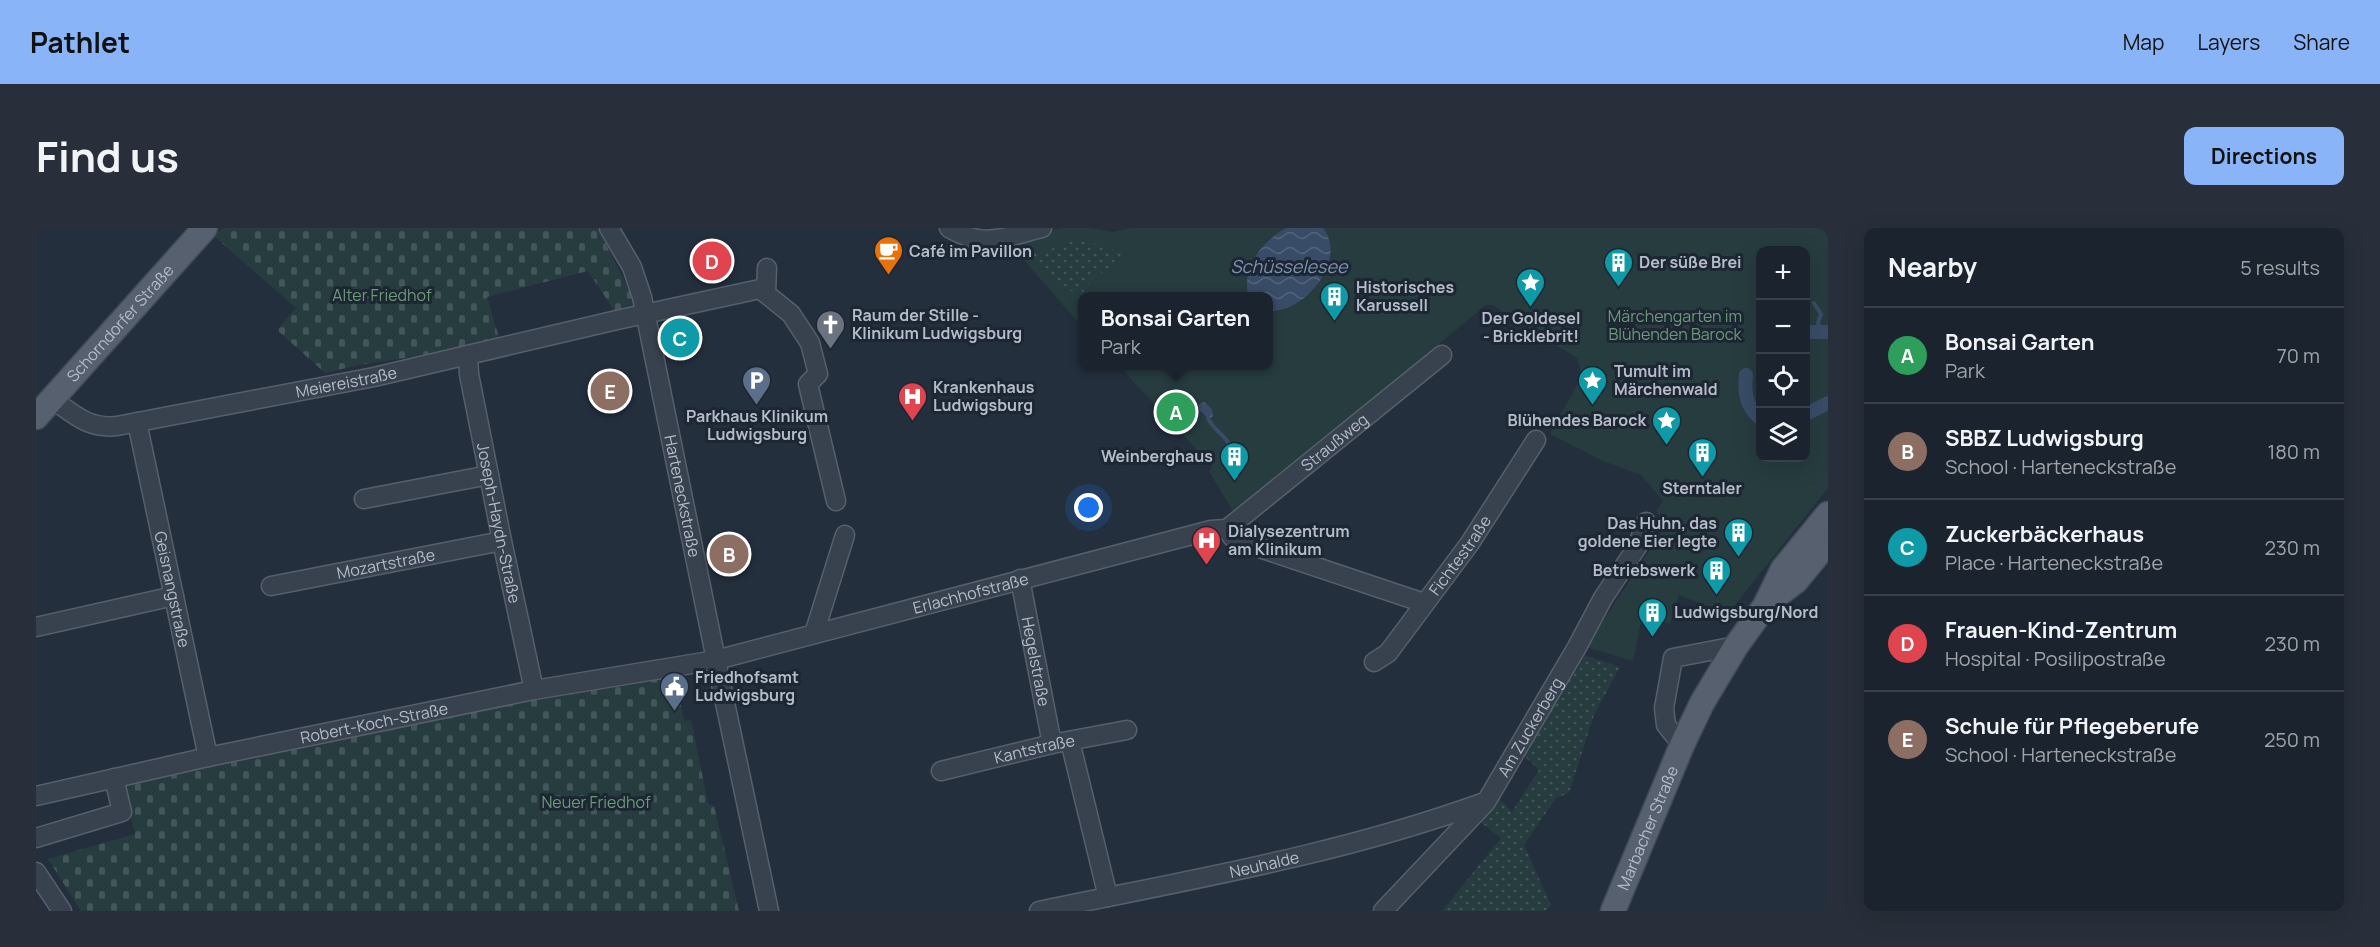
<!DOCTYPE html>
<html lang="en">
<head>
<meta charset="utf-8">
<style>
	:root { --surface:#1b232e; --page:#282f3a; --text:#f1f3f6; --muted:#a0a4aa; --line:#39404a; --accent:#8ab4f8 }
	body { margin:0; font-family:Manrope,sans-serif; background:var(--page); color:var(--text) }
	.controls { position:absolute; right:18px; top:18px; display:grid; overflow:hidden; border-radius:12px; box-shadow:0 6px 24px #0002 }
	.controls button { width:54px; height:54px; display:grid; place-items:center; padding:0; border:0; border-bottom:2px solid var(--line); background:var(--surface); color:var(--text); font:30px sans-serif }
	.you { position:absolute; left:1053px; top:280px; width:21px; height:21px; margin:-15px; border:4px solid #fff; border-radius:50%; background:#1a73e8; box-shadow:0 0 0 9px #1a73e833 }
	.badge { display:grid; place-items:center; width:39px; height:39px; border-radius:50%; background:var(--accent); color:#fff; font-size:20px; font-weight:700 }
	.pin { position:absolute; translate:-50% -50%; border:3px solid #fff; box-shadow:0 2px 6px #0006 }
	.popup { position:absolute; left:1042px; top:64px; width:195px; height:78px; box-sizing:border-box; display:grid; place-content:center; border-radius:12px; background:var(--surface); filter:drop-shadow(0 2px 4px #0005); font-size:20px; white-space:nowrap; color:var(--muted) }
	.popup b { font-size:22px; color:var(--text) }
	.popup::after { content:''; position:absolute; left:50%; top:100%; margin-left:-12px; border:12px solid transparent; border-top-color:var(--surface) }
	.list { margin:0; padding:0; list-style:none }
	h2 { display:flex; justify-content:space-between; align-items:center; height:78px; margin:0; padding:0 24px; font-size:26px }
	h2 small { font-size:20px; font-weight:400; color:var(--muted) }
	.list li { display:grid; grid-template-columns:39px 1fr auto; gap:18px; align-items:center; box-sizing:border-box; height:96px; padding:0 24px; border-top:2px solid var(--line) }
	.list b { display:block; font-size:22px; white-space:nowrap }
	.list p { margin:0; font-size:20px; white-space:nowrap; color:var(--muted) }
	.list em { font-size:20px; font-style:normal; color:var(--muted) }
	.icon { flex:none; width:33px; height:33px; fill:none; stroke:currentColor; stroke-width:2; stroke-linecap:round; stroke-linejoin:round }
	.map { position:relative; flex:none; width:1792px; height:683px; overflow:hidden; border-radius:12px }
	header { display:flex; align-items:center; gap:36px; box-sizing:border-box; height:84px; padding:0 30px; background:var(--accent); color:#111 }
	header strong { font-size:28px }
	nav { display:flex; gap:33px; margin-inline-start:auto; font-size:21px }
	.intro { display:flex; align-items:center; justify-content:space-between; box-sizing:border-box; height:144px; padding:0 36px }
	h1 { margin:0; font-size:42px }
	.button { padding:15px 27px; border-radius:12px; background:var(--accent); color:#111; font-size:21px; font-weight:700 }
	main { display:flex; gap:36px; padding:0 36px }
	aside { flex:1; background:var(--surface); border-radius:12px; box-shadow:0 6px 24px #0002 }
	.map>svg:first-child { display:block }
</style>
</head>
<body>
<header>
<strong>Pathlet</strong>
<nav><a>Map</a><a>Layers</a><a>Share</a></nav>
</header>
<div class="intro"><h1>Find us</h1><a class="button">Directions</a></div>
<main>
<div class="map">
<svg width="1792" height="683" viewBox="0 0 1792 683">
	<defs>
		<pattern id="cemetery-stones" width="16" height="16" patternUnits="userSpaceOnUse" patternTransform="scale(1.5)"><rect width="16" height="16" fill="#263c3f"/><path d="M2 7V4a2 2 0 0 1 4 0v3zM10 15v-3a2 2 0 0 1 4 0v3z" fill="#435659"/></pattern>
		<pattern id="garden-dots" width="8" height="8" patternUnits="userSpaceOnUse" patternTransform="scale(1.5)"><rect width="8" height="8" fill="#263c3f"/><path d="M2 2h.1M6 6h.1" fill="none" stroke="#435659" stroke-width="1.8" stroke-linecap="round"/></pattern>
		<pattern id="water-waves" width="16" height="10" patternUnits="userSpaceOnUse" patternTransform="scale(1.5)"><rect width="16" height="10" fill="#394c67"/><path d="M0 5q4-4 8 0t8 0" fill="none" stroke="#53647b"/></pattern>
	</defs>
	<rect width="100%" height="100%" fill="#242f3e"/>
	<g fill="url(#cemetery-stones)">
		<polygon points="186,0 562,0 603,82 581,87 552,43 451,69 465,116 323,137 289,145 241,102 260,80 179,9"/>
		<polygon points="639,448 648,493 655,492 671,570 672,576 678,578 703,683 45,683 12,631 99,606 87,557 468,478"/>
	</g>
	<path fill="#263c3f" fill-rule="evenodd" d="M 1025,0 L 1055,0 L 1077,4 L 1095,0 L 1792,0 L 1792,260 L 1692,386 L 1643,367 L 1634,396 L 1606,389 L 1597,433 L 1550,419 L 1630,297 L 1620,283 L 1627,273 L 1605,247 L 1567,233 L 1514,206 L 1546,148 L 1541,130 L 1456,77 L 1450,77 L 1198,285 L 1173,243 L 1176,238 L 1083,138 L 1233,138 L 1233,68 L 1047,68 L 1047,100 L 975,17 L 976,12 ZM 1724,22 L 1770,22 L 1770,230 L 1724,230 Z"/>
	<g fill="url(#garden-dots)">
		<polygon points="1034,11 1061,16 1090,26 1072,49 1063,43 1043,69 1003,38 992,26 1018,20"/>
		<polygon points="1139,175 1152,186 1143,197 1132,186 1132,181"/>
		<polygon points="1545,426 1584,439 1558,487 1533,565 1520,570 1488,617 1515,677 1509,683 1406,683 1465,610 1442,592 1461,568 1476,584 1503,542 1486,526"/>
	</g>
	<g fill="url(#water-waves)">
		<path d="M 1250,0 L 1287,0 C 1306,24 1286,58 1264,73 C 1254,80 1244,82 1233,84 L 1233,68 L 1212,68 C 1206,40 1225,14 1250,0 Z"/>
		<polygon points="1168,174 1176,181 1177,189 1172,190 1162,181 1163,176"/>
	</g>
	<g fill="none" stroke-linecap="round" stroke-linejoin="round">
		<g stroke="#394c67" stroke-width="4">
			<polyline points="1778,75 1785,86 1782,95 1786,104"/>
			<path d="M 1172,190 C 1177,202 1187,205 1193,216"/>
		</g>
		<g stroke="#394c67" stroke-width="14">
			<polyline points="1770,104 1792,104"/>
			<path d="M 1710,147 C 1708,164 1710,179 1724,190"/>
			<polyline points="1770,186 1792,175"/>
		</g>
		<defs>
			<g id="minor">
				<path id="s1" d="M 573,0 L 596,39 L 606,69 L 680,432 L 733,683"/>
				<path d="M 913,0 C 948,21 969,9 1006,0"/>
				<polyline points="730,64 731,40"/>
				<path id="s2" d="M 432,128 L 433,146 L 466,313 L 498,462"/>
				<path id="s3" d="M 16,171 C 39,187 52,201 81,198 L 338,149 L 581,92 L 724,61 L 755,86 L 774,115 L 782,146 L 772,156 L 800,273"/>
				<path id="s4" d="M 101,194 L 172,529"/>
				<polyline points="328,271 453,247"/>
				<path id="s5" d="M 1191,301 L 1406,127"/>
				<polyline points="1191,301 1196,309 1206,314 1388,375"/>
				<path id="s6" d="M 984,351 L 1016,516"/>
				<path id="s7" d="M 235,358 L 466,313"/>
				<polyline points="0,399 138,368"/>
				<polyline points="778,406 809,307"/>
				<path id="s8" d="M 1338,434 L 1352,425 L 1434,315 L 1500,212"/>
				<polyline points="1034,513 1072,669"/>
				<polyline points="1646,517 1630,497 1628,480 1637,430 1700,418"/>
				<path id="s9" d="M 905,543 L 1016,516 L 1091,502"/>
				<path id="s10" d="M 0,568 L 172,529 L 498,462 L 680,432 L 1175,302 L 1191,301"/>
				<polyline points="0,610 86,584 78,550"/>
				<polyline points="0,644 26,683"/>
				<path id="s11" d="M 1003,683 C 1152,652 1302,627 1446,575"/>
				<path id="s12" d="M 1347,683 L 1450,574 L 1541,419 L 1567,370 L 1601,319 L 1610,294"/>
			</g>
			<g id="major">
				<path id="s13" d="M 0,189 L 169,0"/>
				<polyline points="1735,372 1760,353 1792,314"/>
				<path id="s14" d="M 1577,683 L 1646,517 L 1666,475 L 1700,418 L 1729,378 L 1747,341 L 1792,286"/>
			</g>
		</defs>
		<use href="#minor" stroke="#565f6c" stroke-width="21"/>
		<use href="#major" stroke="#414a57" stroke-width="27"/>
		<use href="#minor" stroke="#38414e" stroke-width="18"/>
		<use href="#major" stroke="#56606e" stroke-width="24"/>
	</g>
	<defs>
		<symbol id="cafe-pin" viewBox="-11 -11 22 30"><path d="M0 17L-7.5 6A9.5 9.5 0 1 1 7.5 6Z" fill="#e8710a" stroke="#1d2633"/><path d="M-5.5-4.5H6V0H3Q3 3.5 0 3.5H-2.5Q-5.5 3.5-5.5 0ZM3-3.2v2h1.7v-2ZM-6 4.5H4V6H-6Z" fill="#fff"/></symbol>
		<symbol id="building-pin" viewBox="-11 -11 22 30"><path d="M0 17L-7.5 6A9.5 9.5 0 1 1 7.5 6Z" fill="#0f9aa8" stroke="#1d2633"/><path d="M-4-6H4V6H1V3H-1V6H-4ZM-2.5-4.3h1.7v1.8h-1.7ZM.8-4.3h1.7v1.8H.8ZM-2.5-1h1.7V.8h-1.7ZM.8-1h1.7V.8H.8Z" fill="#fff"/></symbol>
		<symbol id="sight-pin" viewBox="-11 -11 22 30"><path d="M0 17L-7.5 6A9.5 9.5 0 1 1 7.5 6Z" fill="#0f9aa8" stroke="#1d2633"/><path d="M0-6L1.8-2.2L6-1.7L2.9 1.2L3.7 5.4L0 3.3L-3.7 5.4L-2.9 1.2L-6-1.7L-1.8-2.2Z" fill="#fff"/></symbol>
		<symbol id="church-pin" viewBox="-11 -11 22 30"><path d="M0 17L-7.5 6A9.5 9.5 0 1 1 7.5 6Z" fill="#6b7280" stroke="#1d2633"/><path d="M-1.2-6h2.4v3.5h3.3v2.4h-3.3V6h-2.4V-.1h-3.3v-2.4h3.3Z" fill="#fff"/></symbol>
		<symbol id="parking-pin" viewBox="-11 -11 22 30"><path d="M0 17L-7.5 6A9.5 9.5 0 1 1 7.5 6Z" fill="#5c6f8a" stroke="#1d2633"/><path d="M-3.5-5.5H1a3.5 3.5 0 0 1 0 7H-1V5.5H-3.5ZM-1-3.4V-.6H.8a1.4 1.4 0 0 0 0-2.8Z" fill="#fff"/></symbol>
		<symbol id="hospital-pin" viewBox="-11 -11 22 30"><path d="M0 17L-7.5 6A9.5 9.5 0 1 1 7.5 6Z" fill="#e0444e" stroke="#1d2633"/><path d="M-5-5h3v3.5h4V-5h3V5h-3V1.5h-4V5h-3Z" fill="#fff"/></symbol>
		<symbol id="civic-pin" viewBox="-11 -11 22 30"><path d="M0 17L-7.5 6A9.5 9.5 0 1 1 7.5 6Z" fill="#5c6f8a" stroke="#1d2633"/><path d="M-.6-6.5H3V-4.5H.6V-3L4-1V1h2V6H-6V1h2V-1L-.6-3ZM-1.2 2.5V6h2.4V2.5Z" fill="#fff"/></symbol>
	</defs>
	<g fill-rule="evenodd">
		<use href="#cafe-pin" x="836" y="6" width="33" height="45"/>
		<use href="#building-pin" x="1566" y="18" width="33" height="45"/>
		<use href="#sight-pin" x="1478" y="38" width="33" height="45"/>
		<use href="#building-pin" x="1282" y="52" width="33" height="45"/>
		<use href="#church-pin" x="778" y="80" width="33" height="45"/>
		<use href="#parking-pin" x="704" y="136" width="33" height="45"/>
		<use href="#sight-pin" x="1540" y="136" width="33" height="45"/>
		<use href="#hospital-pin" x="860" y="152" width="33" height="45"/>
		<use href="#sight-pin" x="1614" y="176" width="33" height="45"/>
		<use href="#building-pin" x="1650" y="208" width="33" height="45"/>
		<use href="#building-pin" x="1182" y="212" width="33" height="45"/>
		<use href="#building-pin" x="1686" y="288" width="33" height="45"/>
		<use href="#hospital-pin" x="1154" y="296" width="33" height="45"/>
		<use href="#building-pin" x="1664" y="326" width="33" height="45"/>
		<use href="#building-pin" x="1600" y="368" width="33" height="45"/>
		<use href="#civic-pin" x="622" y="442" width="33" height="45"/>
	</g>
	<g text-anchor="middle" stroke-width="6" stroke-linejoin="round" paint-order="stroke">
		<g font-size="16" font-weight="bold" fill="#b4bcc9" stroke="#1d2633" text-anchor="start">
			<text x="873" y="29">Café im Pavillon</text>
			<text x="1603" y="40">Der süße Brei</text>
			<text x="1320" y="65">Historisches<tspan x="1320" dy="18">Karussell</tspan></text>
			<text x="816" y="93">Raum der Stille -<tspan x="816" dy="18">Klinikum Ludwigsburg</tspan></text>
			<text x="1495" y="96" text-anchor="middle">Der Goldesel<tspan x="1495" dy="18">- Bricklebrit!</tspan></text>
			<text x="1578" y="149">Tumult im<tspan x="1578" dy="18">Märchenwald</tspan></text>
			<text x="897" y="165">Krankenhaus<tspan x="897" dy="18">Ludwigsburg</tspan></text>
			<text x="721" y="194" text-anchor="middle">Parkhaus Klinikum<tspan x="721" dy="18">Ludwigsburg</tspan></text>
			<text x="1610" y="198" text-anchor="end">Blühendes Barock</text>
			<text x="1177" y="234" text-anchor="end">Weinberghaus</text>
			<text x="1666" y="266" text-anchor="middle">Sterntaler</text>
			<text x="1681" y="301" text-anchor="end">Das Huhn, das<tspan x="1681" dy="18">goldene Eier legte</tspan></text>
			<text x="1192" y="309">Dialysezentrum<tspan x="1192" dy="18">am Klinikum</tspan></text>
			<text x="1659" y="348" text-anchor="end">Betriebswerk</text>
			<text x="1638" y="390">Ludwigsburg/Nord</text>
			<text x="659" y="455">Friedhofsamt<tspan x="659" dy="18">Ludwigsburg</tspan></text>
		</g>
		<g font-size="16" fill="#6b9a76" stroke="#1d2633">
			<text x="346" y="73">Alter Friedhof</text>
			<text x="1639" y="94">Märchengarten im<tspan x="1639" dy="18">Blühenden Barock</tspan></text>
			<text x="560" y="580">Neuer Friedhof</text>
		</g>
		<g font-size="16" fill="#b4bcc9" stroke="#1d2633">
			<text dy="6" stroke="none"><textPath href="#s13" startOffset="126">Schorndorfer Straße</textPath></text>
			<text dy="6" stroke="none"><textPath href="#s3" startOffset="306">Meiereistraße</textPath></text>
			<text dy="6" stroke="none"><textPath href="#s5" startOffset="138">Straußweg</textPath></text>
			<text dy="6" stroke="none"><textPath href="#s1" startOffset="280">Harteneckstraße</textPath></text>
			<text dy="6" stroke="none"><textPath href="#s2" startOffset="170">Joseph-Haydn-Straße</textPath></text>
			<text dy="6" stroke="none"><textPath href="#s8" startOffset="138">Fichtestraße</textPath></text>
			<text dy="6" stroke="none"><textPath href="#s7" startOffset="117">Mozartstraße</textPath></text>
			<text dy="6" stroke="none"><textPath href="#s4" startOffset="171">Geisnangstraße</textPath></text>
			<text dy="6" stroke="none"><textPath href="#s10" startOffset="957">Erlachhofstraße</textPath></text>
			<text dy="6" stroke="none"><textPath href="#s6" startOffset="84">Hegelstraße</textPath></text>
			<text dy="6" stroke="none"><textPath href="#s10" startOffset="346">Robert-Koch-Straße</textPath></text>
			<text dy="6" stroke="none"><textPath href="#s12" startOffset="237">Am Zuckerberg</textPath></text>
			<text dy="6" stroke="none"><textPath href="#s9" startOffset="96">Kantstraße</textPath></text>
			<text dy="6" stroke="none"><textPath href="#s14" startOffset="90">Marbacher Straße</textPath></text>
			<text dy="6" stroke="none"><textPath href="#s11" startOffset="230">Neuhalde</textPath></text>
		</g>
		<g font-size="18" font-style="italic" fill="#7c92b1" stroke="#1d2633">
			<text x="1253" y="45">Schüsselesee</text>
		</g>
	</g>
</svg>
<div class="controls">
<button>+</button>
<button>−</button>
<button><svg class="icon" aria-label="locate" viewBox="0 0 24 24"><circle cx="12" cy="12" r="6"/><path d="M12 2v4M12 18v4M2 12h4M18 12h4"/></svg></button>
<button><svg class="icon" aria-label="layers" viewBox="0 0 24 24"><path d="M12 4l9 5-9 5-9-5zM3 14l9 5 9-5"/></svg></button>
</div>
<div class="you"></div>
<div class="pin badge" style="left:1140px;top:184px;background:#2e9e5b">A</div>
<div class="popup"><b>Bonsai Garten</b>Park</div>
<div class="pin badge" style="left:693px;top:326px;background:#8d6e63">B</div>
<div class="pin badge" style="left:644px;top:110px;background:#0f9aa8">C</div>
<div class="pin badge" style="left:676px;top:33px;background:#e0444e">D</div>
<div class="pin badge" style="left:574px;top:163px;background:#8d6e63">E</div>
</div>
<aside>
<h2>Nearby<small>5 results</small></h2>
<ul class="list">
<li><span class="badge" style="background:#2e9e5b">A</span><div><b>Bonsai Garten</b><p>Park</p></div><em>70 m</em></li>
<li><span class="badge" style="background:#8d6e63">B</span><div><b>SBBZ Ludwigsburg</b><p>School · Harteneckstraße</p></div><em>180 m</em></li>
<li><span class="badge" style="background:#0f9aa8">C</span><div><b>Zuckerbäckerhaus</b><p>Place · Harteneckstraße</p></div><em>230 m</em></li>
<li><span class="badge" style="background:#e0444e">D</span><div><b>Frauen-Kind-Zentrum</b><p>Hospital · Posilipostraße</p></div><em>230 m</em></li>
<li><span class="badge" style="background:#8d6e63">E</span><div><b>Schule für Pflegeberufe</b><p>School · Harteneckstraße</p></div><em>250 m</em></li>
</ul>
</aside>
</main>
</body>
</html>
